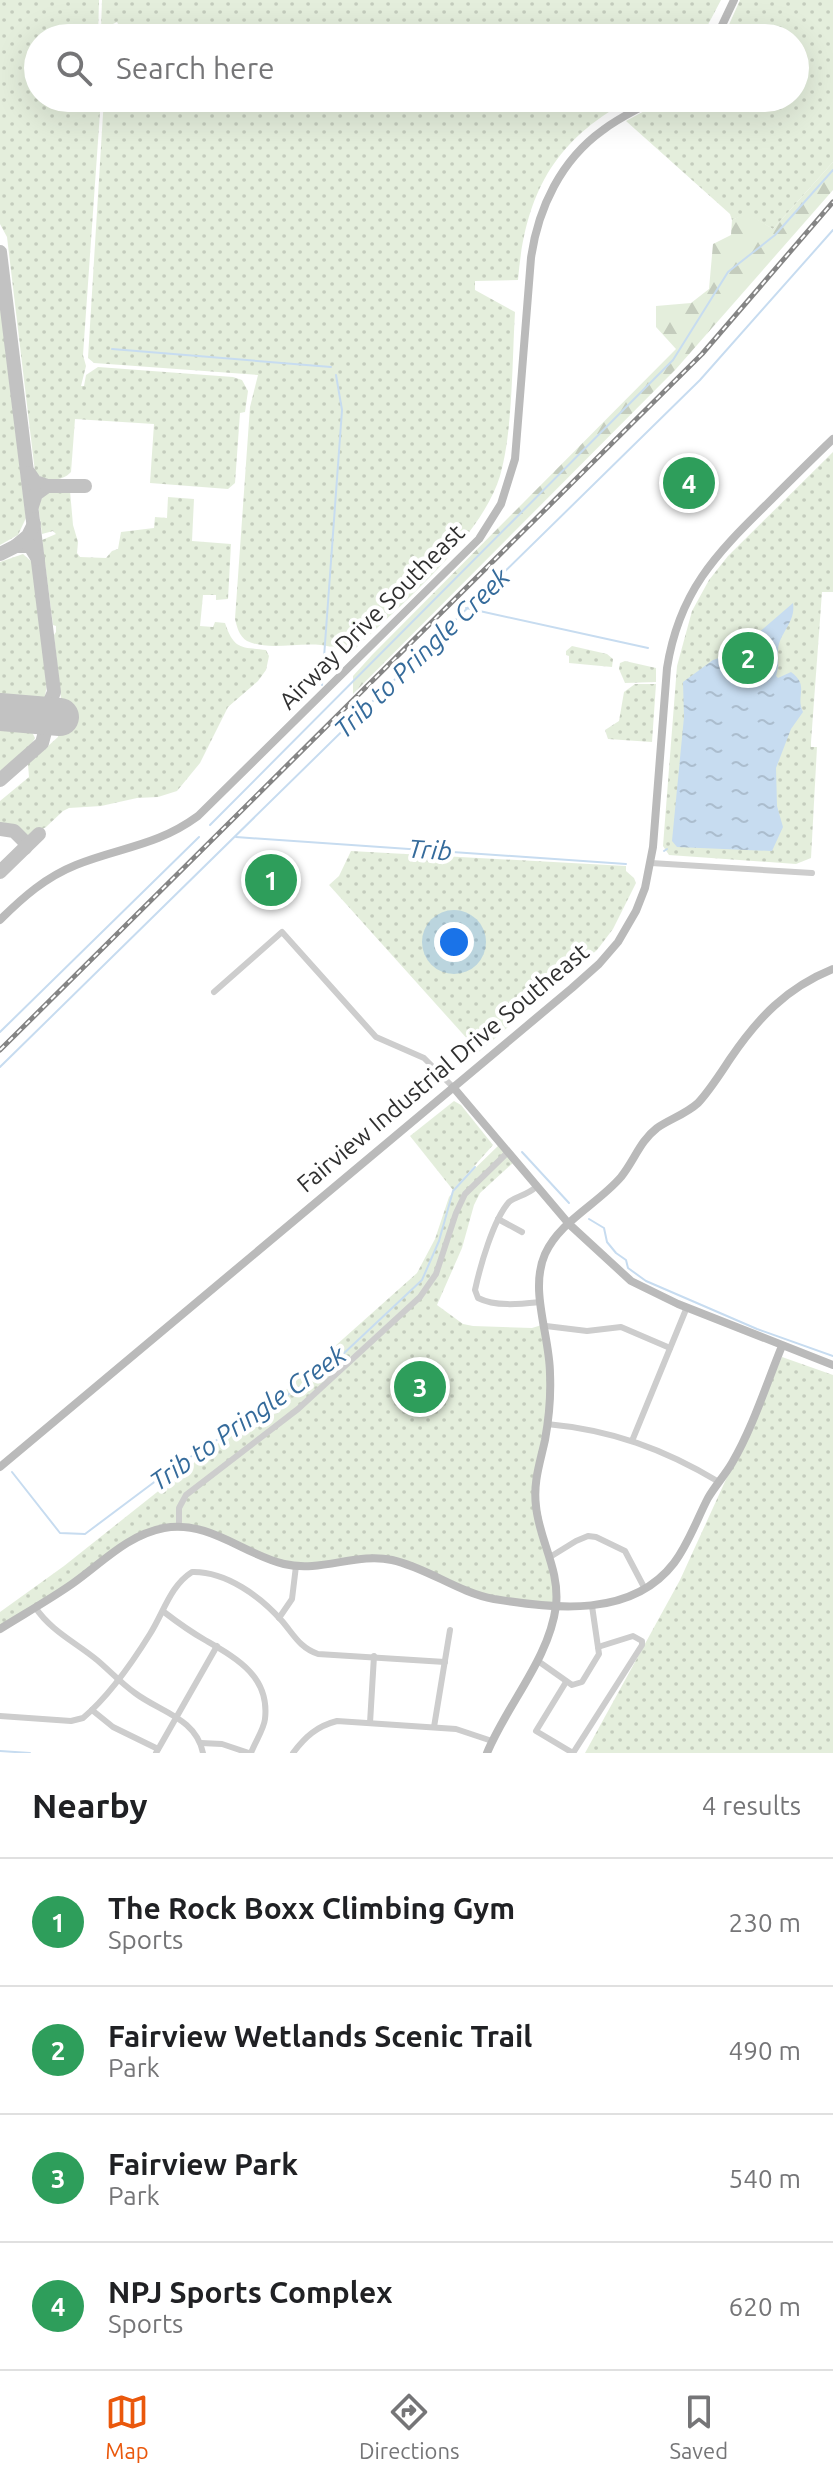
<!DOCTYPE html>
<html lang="en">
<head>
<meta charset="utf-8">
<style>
	:root { --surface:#fff; --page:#f6f6f6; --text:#202124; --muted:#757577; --line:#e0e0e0; --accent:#ea580c }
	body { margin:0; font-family:Ubuntu,sans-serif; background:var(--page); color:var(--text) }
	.you { position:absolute; left:454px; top:942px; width:28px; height:28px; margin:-20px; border:6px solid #fff; border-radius:50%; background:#1a73e8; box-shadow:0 0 0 12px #1a73e833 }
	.badge { display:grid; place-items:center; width:52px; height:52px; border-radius:50%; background:var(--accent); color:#fff; font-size:26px; font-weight:700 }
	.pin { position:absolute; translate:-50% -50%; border:4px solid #fff; box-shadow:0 2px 8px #0006 }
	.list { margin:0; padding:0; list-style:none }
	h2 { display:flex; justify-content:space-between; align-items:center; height:104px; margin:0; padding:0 32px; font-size:34px }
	h2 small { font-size:26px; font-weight:400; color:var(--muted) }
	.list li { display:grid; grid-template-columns:52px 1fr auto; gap:24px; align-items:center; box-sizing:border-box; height:128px; padding:0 32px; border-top:2px solid var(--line) }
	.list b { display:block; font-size:30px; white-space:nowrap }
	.list p { margin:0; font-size:26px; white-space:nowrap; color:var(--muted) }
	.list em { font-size:26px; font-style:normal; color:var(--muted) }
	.icon { flex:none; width:44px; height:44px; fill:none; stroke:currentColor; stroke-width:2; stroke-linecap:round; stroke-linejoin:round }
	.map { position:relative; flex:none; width:833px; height:1753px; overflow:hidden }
	.search { position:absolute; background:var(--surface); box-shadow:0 8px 32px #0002; left:24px; right:24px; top:24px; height:88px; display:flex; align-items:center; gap:20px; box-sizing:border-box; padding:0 28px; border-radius:44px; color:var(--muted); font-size:30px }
	.sheet { height:616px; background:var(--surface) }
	nav { display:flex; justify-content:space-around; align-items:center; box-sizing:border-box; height:112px; border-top:2px solid var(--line); background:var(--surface); font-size:22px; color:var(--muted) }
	nav a { display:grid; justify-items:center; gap:4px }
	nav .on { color:var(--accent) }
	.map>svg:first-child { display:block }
</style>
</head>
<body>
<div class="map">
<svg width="833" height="1753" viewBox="0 0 833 1753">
	<defs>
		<pattern id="grass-dots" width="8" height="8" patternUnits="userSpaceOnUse" patternTransform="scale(2)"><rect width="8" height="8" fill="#e4eedc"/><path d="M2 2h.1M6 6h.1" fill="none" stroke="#c4ccbd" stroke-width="1.8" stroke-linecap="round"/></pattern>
		<pattern id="forest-firs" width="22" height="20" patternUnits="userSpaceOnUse" patternTransform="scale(2)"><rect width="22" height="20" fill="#e4eedc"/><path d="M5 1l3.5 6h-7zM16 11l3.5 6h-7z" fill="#c4ccbd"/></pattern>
		<pattern id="water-ripples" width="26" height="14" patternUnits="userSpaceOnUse" patternTransform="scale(2)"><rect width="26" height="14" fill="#c7dcf0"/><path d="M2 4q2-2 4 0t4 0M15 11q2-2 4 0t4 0" fill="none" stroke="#abbdce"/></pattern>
	</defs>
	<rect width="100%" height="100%" fill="#fff"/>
	<g fill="url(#grass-dots)">
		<path d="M 0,0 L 99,0 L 98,38 L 38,38 L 38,98 L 101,98 L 83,355 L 86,366 L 81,386 L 84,386 L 86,375 L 98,367 L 233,377 L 242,380 L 248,391 L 245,412 L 240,413 L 235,483 L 228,489 L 150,483 L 154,424 L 75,419 L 71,472 C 62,482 43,483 35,472 L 7,237 L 0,224 Z"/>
		<polygon points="102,0 721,0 701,38 120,38 123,34 117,22 101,30"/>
		<polygon points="740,0 833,0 833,162 773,229 747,214 732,220 730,214 626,121 668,98 795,98 795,38 723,38"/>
		<path d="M 104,98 L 633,98 C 554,139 525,194 518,280 L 475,281 L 475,290 L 515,312 C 512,361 513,431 500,476 C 480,541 396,608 348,656 C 322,632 276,655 247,641 C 239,636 237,627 235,619 L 250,407 L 258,375 L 94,363 L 88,358 Z"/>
		<polygon points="0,302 26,518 18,535 0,545"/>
		<polygon points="833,452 833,592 822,592 811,742 811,747 817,747 811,858 796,864 669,855 663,846 677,666 692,611 709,580 728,556"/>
		<path d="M 70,491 L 73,525 L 78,542 L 77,553 L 80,557 L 106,558 L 112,551 L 118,549 L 121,532 L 154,528 L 155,517 L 167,518 L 168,497 L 194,499 L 192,541 L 231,544 L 228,599 L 216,600 L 216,595 L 203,595 L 200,626 L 213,627 L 215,622 L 225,623 C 234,650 241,647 266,650 L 269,656 L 266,670 L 258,681 L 228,707 L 200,763 L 177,791 L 158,797 L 137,798 L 101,806 L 69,808 L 63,811 L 46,827 L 28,837 L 13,827 L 0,826 L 0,801 L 29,777 L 28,764 L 58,737 L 61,698 L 54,635 L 56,632 L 56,626 L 53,625 L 42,540 L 56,534 L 53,531 L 42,534 L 38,504 L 46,493 Z"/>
		<polygon points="23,554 32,562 47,683 45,697 33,702 0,699 0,562"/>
		<polygon points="572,646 607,654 613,659 612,667 569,663 569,656 566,655 566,651"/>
		<polygon points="625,661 656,668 656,682 625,683 619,669 620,663"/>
		<polygon points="635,684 656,684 652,742 608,739 605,730 619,721 624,692"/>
		<polygon points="0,725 30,728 35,738 31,745 0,771"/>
		<polygon points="351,851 626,866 626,871 634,878 636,883 613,929 597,950 479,1052 329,885 339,876"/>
		<polygon points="454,1101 461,1105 493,1145 453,1190 410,1136"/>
		<polygon points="500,1144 515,1161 480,1193 474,1205 462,1248 437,1305 463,1324 473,1326 532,1328 545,1324 550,1396 535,1486 549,1554 556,1605 493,1598 389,1559 292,1565 200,1530 150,1531 0,1629 0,1612 64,1566 288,1388 417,1273 435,1239 449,1197 462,1181"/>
		<polygon points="782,1357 833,1375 833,1753 585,1753 680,1580"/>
	</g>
	<polygon fill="url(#forest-firs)" points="833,162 833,190 676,369 353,694 353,676 372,655 676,349 656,327 656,306 691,303 709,289 713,244 731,235 732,220 747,213 773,229"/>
	<path fill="url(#water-ripples)" d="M 793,603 C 796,622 780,632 778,649 C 777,660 780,663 776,676 L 778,678 L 791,672 C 810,686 795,695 803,712 L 791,729 L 776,768 L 777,806 L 783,827 L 772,851 L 677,847 L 672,841 L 684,717 L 683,682 L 713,660 L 736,652 Z"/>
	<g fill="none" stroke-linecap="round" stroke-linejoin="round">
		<g stroke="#c7dcf0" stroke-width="2">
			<polyline points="112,349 331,367"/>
			<polyline points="466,608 648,648"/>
			<polyline points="322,685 342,410 336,375"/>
			<polyline points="210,825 673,360 728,272 775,235 833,170"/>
			<polyline points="236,837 626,864"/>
			<polyline points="664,851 667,849"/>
			<polyline points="0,1032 199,837"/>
			<polyline points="0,1067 700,380 833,230"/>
			<polyline points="522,1152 569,1203"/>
			<polyline points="589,1219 604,1228 607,1242 616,1253 626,1260 628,1268 646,1281 757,1329 833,1356"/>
			<polyline points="12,1472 60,1533 85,1534 173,1468 325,1371 422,1280 439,1241 453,1191 475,1167"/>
			<polyline points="0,1751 30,1753"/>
		</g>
		<g stroke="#c2c2c2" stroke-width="14">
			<polyline points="0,252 54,692 49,704 34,715 46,728 42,743 0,780"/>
			<polyline points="29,473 35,482 47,486 36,494 32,506"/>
			<polyline points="47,486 85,486"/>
			<polyline points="34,524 28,536 16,546 30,546 38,559"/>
			<polyline points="0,554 16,546"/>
			<polyline points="0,829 14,831 25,842 25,848"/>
			<polyline points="0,872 39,834"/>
		</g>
		<polyline stroke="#c2c2c2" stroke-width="38" points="0,712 60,717"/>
		<g stroke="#cdcdcd" stroke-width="6">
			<polyline points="651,863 812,873"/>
			<polyline points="214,992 282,932 376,1037 424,1058 453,1087"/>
			<path d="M 536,1187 C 526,1196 516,1196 509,1202 C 493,1220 480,1267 475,1290 L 478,1298 C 496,1307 521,1304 540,1302"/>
			<polyline points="498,1219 522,1232"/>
			<polyline points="546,1326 587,1331 621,1327 670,1348"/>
			<path d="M 547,1424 C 612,1430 664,1449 719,1482"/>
			<polyline points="632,1441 687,1307"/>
			<polyline points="179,1526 179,1508 186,1495 298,1409 420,1297 436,1274 456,1213 465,1194 507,1153"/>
			<polyline points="550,1557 576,1541 588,1536 596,1537 625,1551 645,1589"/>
			<path d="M 35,1607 C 51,1631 75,1642 97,1660 C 110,1671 121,1683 135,1693 C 160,1712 196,1718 203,1753"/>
			<path d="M 164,1612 C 177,1622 191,1632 205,1640 C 236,1658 270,1676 265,1719 C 264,1729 255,1742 251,1753"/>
			<polyline points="279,1618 292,1599 296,1566"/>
			<polyline points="538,1661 572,1685 582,1682 599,1654 592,1606"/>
			<polyline points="566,1682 536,1731 573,1753 642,1645 642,1641 633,1636 598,1647"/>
			<polyline points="92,1710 113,1727 158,1749"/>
			<path d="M 0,1716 L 71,1721 L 83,1718 C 109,1696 132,1663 150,1634 C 164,1612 170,1586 192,1572 C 226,1571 261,1597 282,1621 C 294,1635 300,1648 318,1654 L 445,1662"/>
			<polyline points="370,1723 374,1656"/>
			<polyline points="434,1727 450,1630"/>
			<polyline points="201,1743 222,1744 249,1753"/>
			<polyline points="156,1753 217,1646"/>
			<path d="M 293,1753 C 305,1737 317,1726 337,1721 L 456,1729 L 492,1741"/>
		</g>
		<g stroke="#bababa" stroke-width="8">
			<polyline points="716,38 734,0"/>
			<path d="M 0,920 C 23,897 46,877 76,865 C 121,847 157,846 198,816 L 479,539 L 501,504 L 515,459 L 531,258 C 538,208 561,160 603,130 C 620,117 639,109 657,98"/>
			<polyline points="453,1087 569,1224 631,1281 678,1304 833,1365"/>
			<path d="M 0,1467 L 572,988 L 599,964 L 618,942 L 636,911 L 645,888 L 653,847 L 667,668 C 679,592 715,555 767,504 C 789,482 811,460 833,439"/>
			<path d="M 0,1629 C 24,1614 49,1600 72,1584 C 102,1563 127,1535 164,1528 C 209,1520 243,1554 284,1564 C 321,1573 357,1552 392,1560 C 428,1568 457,1592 494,1599 C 555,1609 632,1618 674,1563 C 689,1543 697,1519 708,1498 C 715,1486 725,1475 732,1463 C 753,1427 766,1385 782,1346"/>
			<path d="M 487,1753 C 508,1703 549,1659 556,1606 C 560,1569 539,1540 536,1506 C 533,1482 540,1463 545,1440 C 549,1418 551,1396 550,1374 C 550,1336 529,1290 545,1254 C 560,1221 598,1204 621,1177 C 634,1161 640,1141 657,1128 C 670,1119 686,1114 698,1103 C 710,1090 720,1074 730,1059 C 758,1018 786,988 833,969"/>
		</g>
		<defs>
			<polyline id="rail" points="0,1050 702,354 833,202"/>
		</defs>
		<use href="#rail" stroke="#858585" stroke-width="5"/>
		<use href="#rail" stroke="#fff" stroke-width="2" stroke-dasharray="6" stroke-linecap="butt"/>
	</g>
	<g text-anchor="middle" stroke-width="8" stroke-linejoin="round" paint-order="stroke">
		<g font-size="24" fill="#303030" stroke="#fff">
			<text transform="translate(372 617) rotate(-45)" y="8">Airway Drive Southeast</text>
			<text transform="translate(443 1068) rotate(-40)" y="8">Fairview Industrial Drive Southeast</text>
		</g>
		<g font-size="26" font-style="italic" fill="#356b9b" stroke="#fff">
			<text transform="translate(422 653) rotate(-44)" y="9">Trib to Pringle Creek</text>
			<text transform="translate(430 850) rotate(4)" y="9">Trib</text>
			<text transform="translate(248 1418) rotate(-35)" y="9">Trib to Pringle Creek</text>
		</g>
	</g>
</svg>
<div class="you"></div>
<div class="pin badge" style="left:271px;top:880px;background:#2e9e5b">1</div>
<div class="pin badge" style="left:748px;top:658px;background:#2e9e5b">2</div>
<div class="pin badge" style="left:420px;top:1387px;background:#2e9e5b">3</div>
<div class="pin badge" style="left:689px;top:483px;background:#2e9e5b">4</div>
<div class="search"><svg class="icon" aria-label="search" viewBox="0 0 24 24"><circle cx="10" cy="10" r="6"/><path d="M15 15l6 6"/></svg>Search here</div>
</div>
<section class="sheet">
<h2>Nearby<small>4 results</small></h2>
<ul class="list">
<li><span class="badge" style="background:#2e9e5b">1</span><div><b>The Rock Boxx Climbing Gym</b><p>Sports</p></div><em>230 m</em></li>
<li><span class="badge" style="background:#2e9e5b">2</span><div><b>Fairview Wetlands Scenic Trail</b><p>Park</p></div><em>490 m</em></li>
<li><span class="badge" style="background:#2e9e5b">3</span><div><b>Fairview Park</b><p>Park</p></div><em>540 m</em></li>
<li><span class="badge" style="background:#2e9e5b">4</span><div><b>NPJ Sports Complex</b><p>Sports</p></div><em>620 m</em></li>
</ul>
</section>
<nav>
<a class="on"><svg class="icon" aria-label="map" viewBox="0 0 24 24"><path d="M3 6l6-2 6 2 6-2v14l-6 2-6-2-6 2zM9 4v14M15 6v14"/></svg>Map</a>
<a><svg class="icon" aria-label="directions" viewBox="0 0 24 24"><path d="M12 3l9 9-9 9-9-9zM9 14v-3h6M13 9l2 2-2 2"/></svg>Directions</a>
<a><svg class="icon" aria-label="saved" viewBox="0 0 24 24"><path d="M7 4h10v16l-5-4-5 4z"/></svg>Saved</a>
</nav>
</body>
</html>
